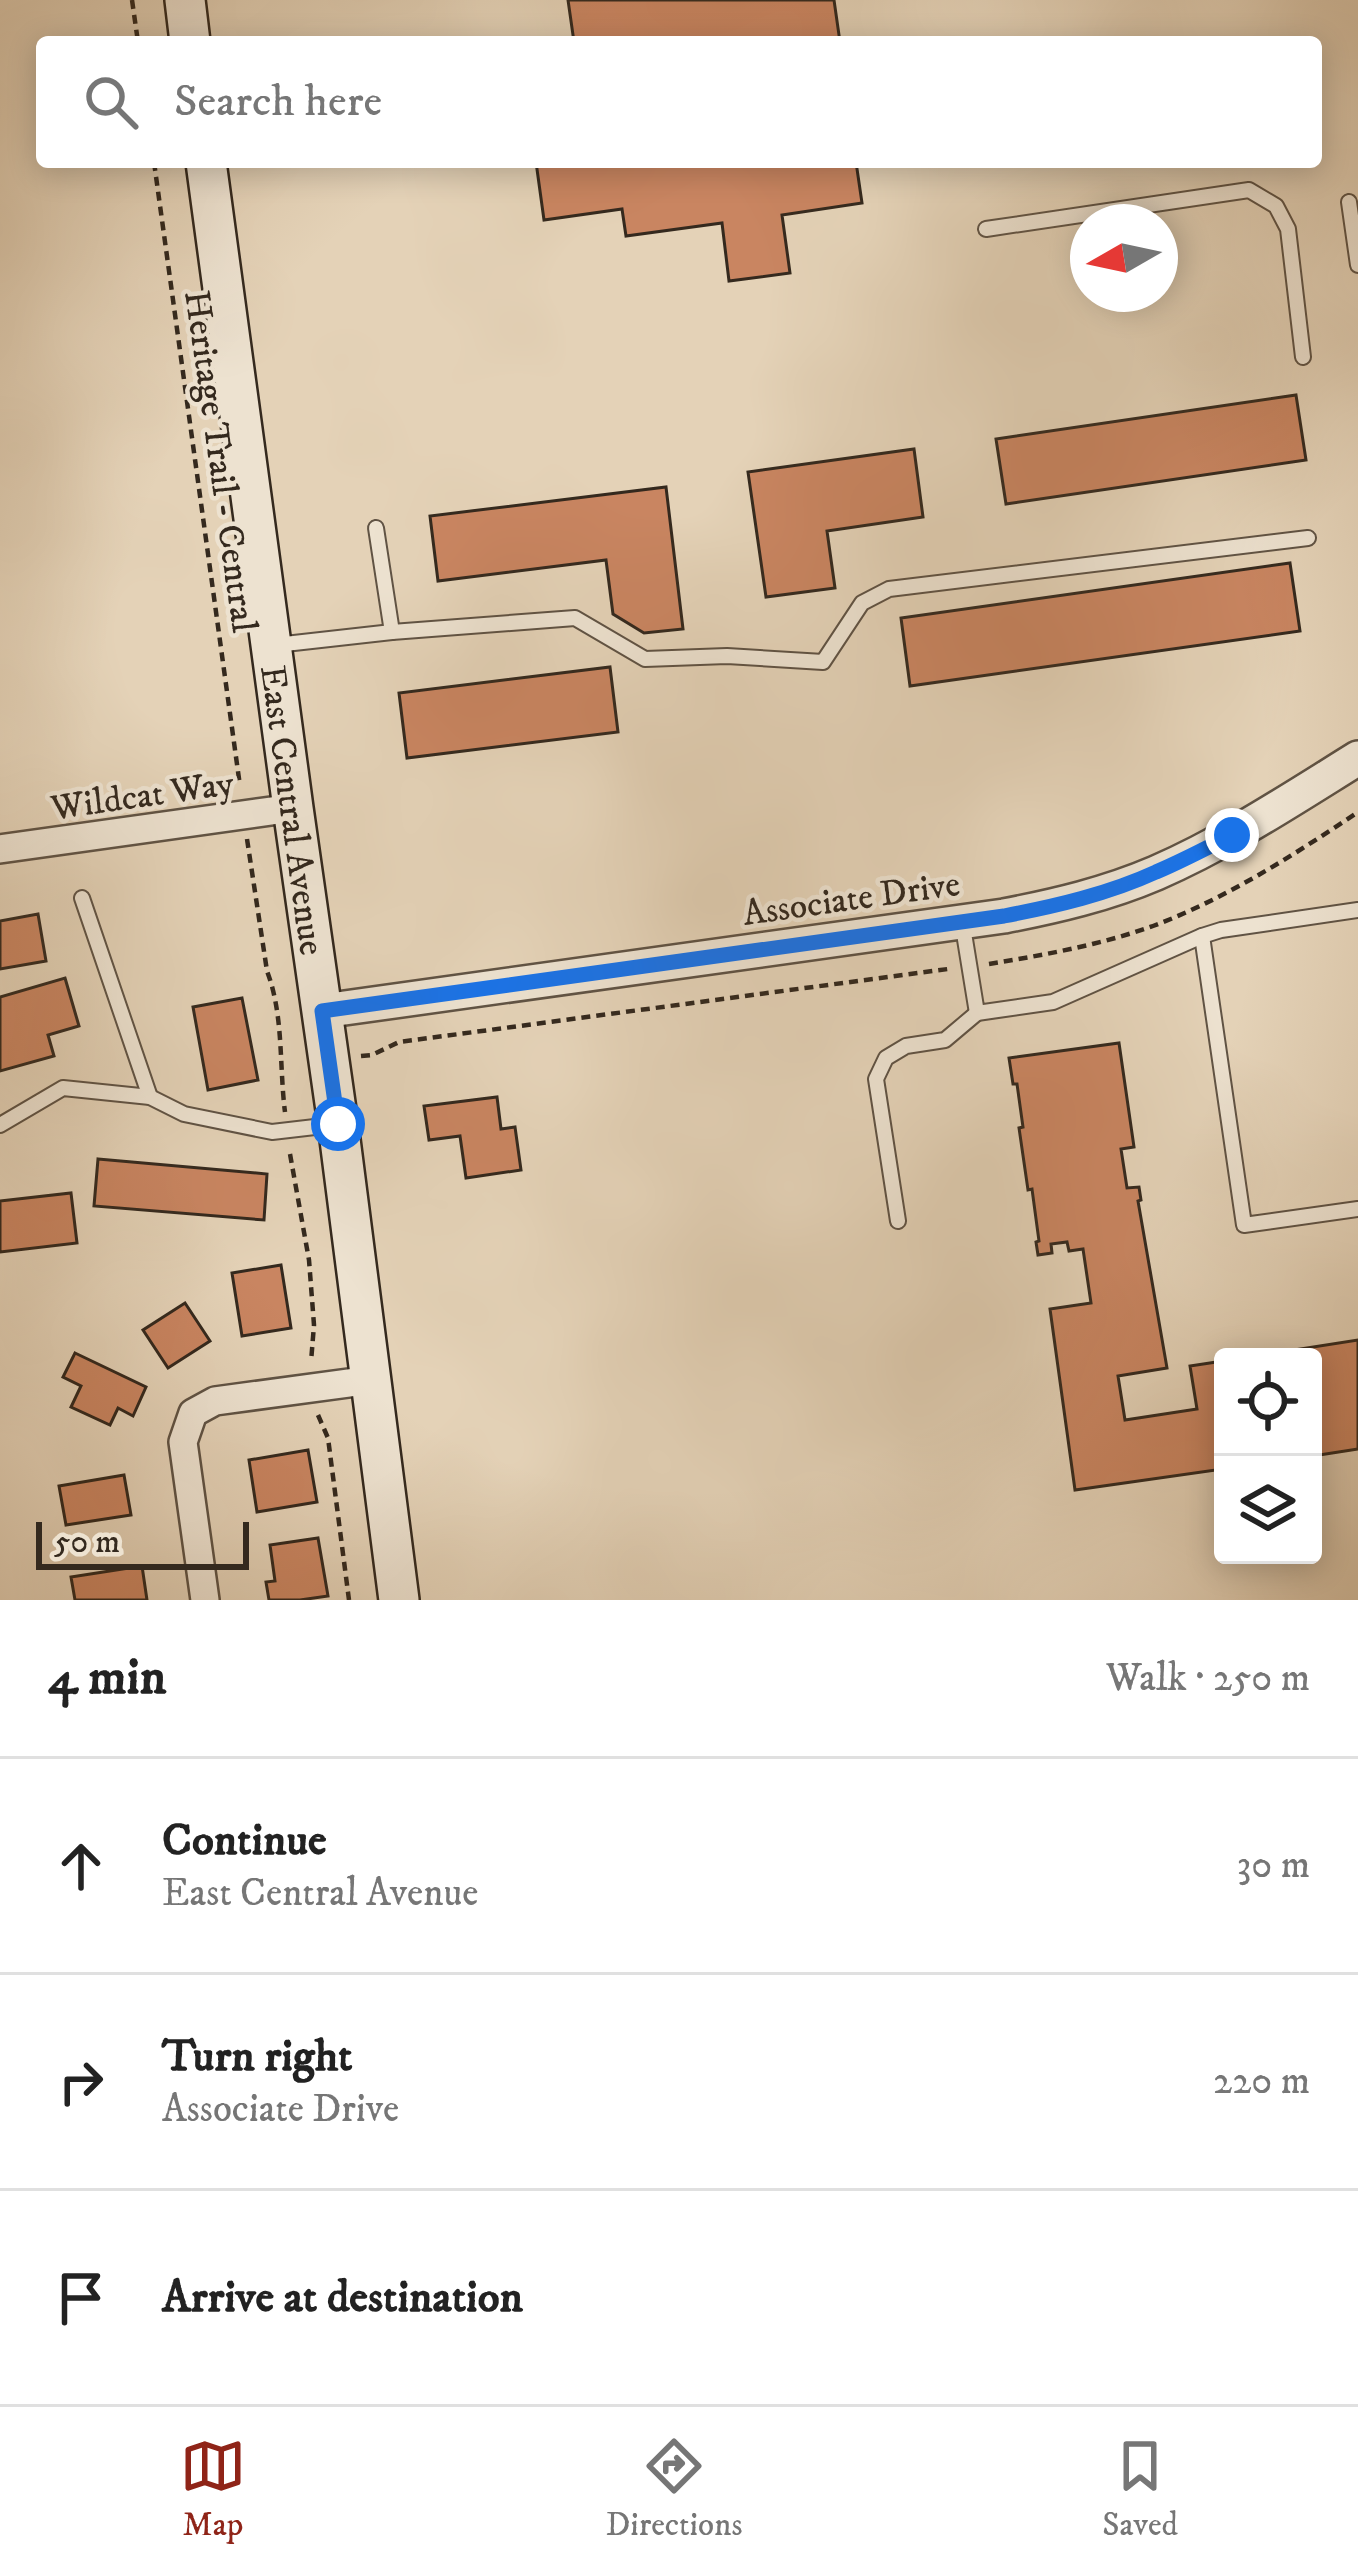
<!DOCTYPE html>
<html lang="en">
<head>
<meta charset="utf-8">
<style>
	:root { --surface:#fff; --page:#f2f2f2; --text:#222; --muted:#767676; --line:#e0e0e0; --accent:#8f2418 }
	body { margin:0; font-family:"IM FELL DW Pica",serif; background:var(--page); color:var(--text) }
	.controls { position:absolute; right:36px; bottom:36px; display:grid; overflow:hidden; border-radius:12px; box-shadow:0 6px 30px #0003 }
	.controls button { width:108px; height:108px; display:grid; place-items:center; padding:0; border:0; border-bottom:3px solid var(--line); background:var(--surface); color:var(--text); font:60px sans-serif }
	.compass { position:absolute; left:1070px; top:204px; width:108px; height:108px; border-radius:50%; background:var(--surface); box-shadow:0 6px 30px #0003; rotate:261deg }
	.scale { position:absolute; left:36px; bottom:30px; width:213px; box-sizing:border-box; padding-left:12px; border:6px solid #34291e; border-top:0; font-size:33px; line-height:42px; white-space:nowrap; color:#34291e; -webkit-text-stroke:9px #ede2d0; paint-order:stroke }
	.stop { position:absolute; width:36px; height:36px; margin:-27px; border:9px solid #1a73e8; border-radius:50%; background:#fff }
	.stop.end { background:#1a73e8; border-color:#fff; box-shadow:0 3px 12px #0008 }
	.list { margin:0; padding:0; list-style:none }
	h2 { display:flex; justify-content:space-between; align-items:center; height:156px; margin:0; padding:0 48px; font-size:51px }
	h2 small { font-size:39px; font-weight:400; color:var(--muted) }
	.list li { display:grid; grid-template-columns:78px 1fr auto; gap:36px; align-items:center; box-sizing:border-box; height:216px; padding:0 48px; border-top:3px solid var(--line) }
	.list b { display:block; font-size:45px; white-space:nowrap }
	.list p { margin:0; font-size:39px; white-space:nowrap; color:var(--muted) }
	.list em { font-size:39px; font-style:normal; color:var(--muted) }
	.icon { flex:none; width:66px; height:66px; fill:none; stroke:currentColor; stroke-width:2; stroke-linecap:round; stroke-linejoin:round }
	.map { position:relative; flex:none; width:1358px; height:1600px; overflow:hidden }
	.search { position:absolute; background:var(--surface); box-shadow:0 6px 30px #0003; left:36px; right:36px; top:36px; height:132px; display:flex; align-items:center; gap:30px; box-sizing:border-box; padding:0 42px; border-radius:12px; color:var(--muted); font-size:45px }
	.sheet { height:804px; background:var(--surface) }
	nav { display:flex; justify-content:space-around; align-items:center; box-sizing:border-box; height:168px; border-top:3px solid var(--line); background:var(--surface); font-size:33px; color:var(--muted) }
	nav a { display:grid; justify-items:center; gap:6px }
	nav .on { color:var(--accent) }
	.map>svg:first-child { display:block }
</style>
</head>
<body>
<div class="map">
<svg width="1358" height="1600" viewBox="0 0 1358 1600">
	<rect width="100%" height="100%" fill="#e4d2b7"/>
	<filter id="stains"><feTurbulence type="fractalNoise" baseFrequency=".00167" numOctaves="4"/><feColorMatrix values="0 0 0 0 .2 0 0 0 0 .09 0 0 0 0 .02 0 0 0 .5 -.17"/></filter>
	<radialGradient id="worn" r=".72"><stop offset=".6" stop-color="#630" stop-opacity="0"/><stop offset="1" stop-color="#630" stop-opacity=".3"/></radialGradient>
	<g fill="#c98561" stroke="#34291e" stroke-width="3">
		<polygon points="568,0 834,0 840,42 574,42"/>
		<polygon points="536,162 856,162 862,203 782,215 790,273 729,281 722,223 626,236 622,209 544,220"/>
		<polygon points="1296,395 1306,460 1006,504 996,439"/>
		<polygon points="914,449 923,517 827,531 835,588 766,597 748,472"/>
		<polygon points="666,487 683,629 644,633 613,614 606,560 438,581 430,516"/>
		<polygon points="1290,563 1300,631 910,686 901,618"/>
		<polygon points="610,667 618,732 407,758 399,693"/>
		<polygon points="38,914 46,961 0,969 0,921"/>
		<polygon points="65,978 79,1026 48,1035 54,1056 0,1071 0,997"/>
		<polygon points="242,998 258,1080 208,1090 193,1007"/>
		<polygon points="1119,1043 1134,1147 1121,1149 1127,1188 1139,1187 1141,1200 1138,1201 1167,1368 1118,1376 1125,1420 1197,1409 1190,1366 1223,1361 1223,1469 1075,1490 1050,1309 1091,1303 1083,1249 1069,1251 1067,1242 1051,1244 1052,1253 1038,1255 1036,1242 1039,1241 1032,1189 1028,1190 1019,1128 1023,1127 1017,1084 1013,1084 1009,1058"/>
		<polygon points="497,1097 501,1129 515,1127 521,1170 466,1178 460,1136 429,1140 424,1106"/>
		<polygon points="98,1159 267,1174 264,1220 94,1206"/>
		<polygon points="71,1193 77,1243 0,1252 0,1201"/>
		<polygon points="281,1265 291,1328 242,1336 232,1273"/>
		<polygon points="185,1303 210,1341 168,1368 143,1330"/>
		<polygon points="1358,1340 1358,1449 1313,1456 1313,1357 1249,1357"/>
		<polygon points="75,1353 146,1387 133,1416 118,1408 110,1425 71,1407 81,1386 63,1377"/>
		<polygon points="308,1450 317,1502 257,1512 249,1460"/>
		<polygon points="124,1475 131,1515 66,1525 59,1486"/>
		<polygon points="318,1538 328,1596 300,1600 269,1600 266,1582 275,1581 270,1545"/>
		<polygon points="142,1566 147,1600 75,1600 71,1577"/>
	</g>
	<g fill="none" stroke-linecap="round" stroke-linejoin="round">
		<defs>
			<g id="service">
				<polyline points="1349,202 1358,265"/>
				<polyline points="986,229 1249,190 1276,206 1288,229 1303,357"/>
				<polyline points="376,528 392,632"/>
				<polyline points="276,645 392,632 575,618 645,659 727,656 823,662 862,603 889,589 1308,538"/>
				<polyline points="82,898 150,1097"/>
				<polyline points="962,921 977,1013 1053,1002 1202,936 1221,930 1358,910"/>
				<polyline points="1202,936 1244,1225 1358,1209"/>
				<polyline points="0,1125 63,1088 150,1097 184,1114 272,1132 332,1125"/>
				<polyline points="898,1221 876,1079 886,1058 906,1046 945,1040 977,1013"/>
			</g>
			<g id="minor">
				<polyline points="0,849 293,808"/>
				<polyline points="205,1600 183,1442 193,1413 215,1401 371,1380"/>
			</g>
			<path id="tertiary" d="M 323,1011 L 1004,916 C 1056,906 1107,894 1156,873 C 1227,842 1292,799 1358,758"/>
			<g id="secondary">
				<polyline points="185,0 190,42"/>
				<path id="s1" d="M 206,162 L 293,808 L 338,1124 L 399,1600"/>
			</g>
		</defs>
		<use href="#service" stroke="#605344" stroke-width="18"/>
		<use href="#minor" stroke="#605344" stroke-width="32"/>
		<use href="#tertiary" stroke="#605344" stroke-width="38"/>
		<use href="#secondary" stroke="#34291e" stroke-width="44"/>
		<g stroke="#34291e" stroke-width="4.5" stroke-dasharray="9 6" stroke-linecap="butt">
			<polyline points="132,0 138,42"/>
			<polyline points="154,162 240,786"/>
			<path d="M 247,839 L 267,971 C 284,1016 279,1065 285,1112"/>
			<path d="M 989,964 C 1044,955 1100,945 1153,926 C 1225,899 1294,855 1358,812"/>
			<polyline points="361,1056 372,1055 399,1042 948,969"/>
			<polyline points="290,1154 309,1260 314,1325 311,1362"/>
			<polyline points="318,1415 328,1438 349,1600"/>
		</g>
		<use href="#service" stroke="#ede2d0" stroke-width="14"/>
		<use href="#minor" stroke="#ede2d0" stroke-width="27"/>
		<use href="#tertiary" stroke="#ede2d0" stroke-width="33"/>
		<use href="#secondary" stroke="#ede2d0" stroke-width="39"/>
	</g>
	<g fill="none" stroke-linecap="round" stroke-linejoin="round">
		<path stroke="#1a73e8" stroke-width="15" d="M 338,1124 L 322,1011 L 1004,916 C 1056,906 1108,894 1156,872 C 1182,861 1207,848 1232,835"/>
	</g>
	<g text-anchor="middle" stroke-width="9" stroke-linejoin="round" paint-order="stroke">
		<g font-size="36" fill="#34291e" stroke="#ede2d0">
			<text transform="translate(222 461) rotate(82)" y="13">Heritage Trail - Central</text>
			<text transform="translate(142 794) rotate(-8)" y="13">Wildcat Way</text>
			<text dy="13" stroke="none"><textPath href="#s1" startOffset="654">East Central Avenue</textPath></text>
			<text transform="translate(851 897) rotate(-8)" y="13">Associate Drive</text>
		</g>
	</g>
	<rect width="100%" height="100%" filter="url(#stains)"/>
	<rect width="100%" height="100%" fill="url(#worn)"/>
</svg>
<div class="controls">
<button><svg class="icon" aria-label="locate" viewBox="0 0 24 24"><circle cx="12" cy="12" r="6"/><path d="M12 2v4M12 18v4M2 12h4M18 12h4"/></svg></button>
<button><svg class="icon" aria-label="layers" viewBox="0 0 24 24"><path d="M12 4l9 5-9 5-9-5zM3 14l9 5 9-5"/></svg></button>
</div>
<svg class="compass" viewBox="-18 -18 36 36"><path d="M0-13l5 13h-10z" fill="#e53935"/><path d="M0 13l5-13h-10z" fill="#767676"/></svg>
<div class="scale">50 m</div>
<div class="stop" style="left:338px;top:1124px"></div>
<div class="stop end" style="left:1232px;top:835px"></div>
<div class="search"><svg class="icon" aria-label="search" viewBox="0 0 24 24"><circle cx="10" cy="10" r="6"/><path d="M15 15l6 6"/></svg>Search here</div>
</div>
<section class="sheet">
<h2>4 min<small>Walk · 250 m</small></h2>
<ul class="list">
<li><svg class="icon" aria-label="ahead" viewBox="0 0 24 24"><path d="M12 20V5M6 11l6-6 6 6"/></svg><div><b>Continue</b><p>East Central Avenue</p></div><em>30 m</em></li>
<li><svg class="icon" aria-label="right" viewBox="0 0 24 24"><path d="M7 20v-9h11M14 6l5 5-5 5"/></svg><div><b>Turn right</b><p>Associate Drive</p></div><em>220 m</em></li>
<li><svg class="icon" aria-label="arrive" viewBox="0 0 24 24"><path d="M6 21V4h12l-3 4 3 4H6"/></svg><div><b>Arrive at destination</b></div></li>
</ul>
</section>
<nav>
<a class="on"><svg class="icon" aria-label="map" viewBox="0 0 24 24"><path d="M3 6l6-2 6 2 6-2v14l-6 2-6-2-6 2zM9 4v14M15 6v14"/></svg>Map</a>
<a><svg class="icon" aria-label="directions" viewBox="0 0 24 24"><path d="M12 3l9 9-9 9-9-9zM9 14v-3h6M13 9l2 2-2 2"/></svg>Directions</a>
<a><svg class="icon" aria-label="saved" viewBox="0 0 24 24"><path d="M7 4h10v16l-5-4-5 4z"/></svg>Saved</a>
</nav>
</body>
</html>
